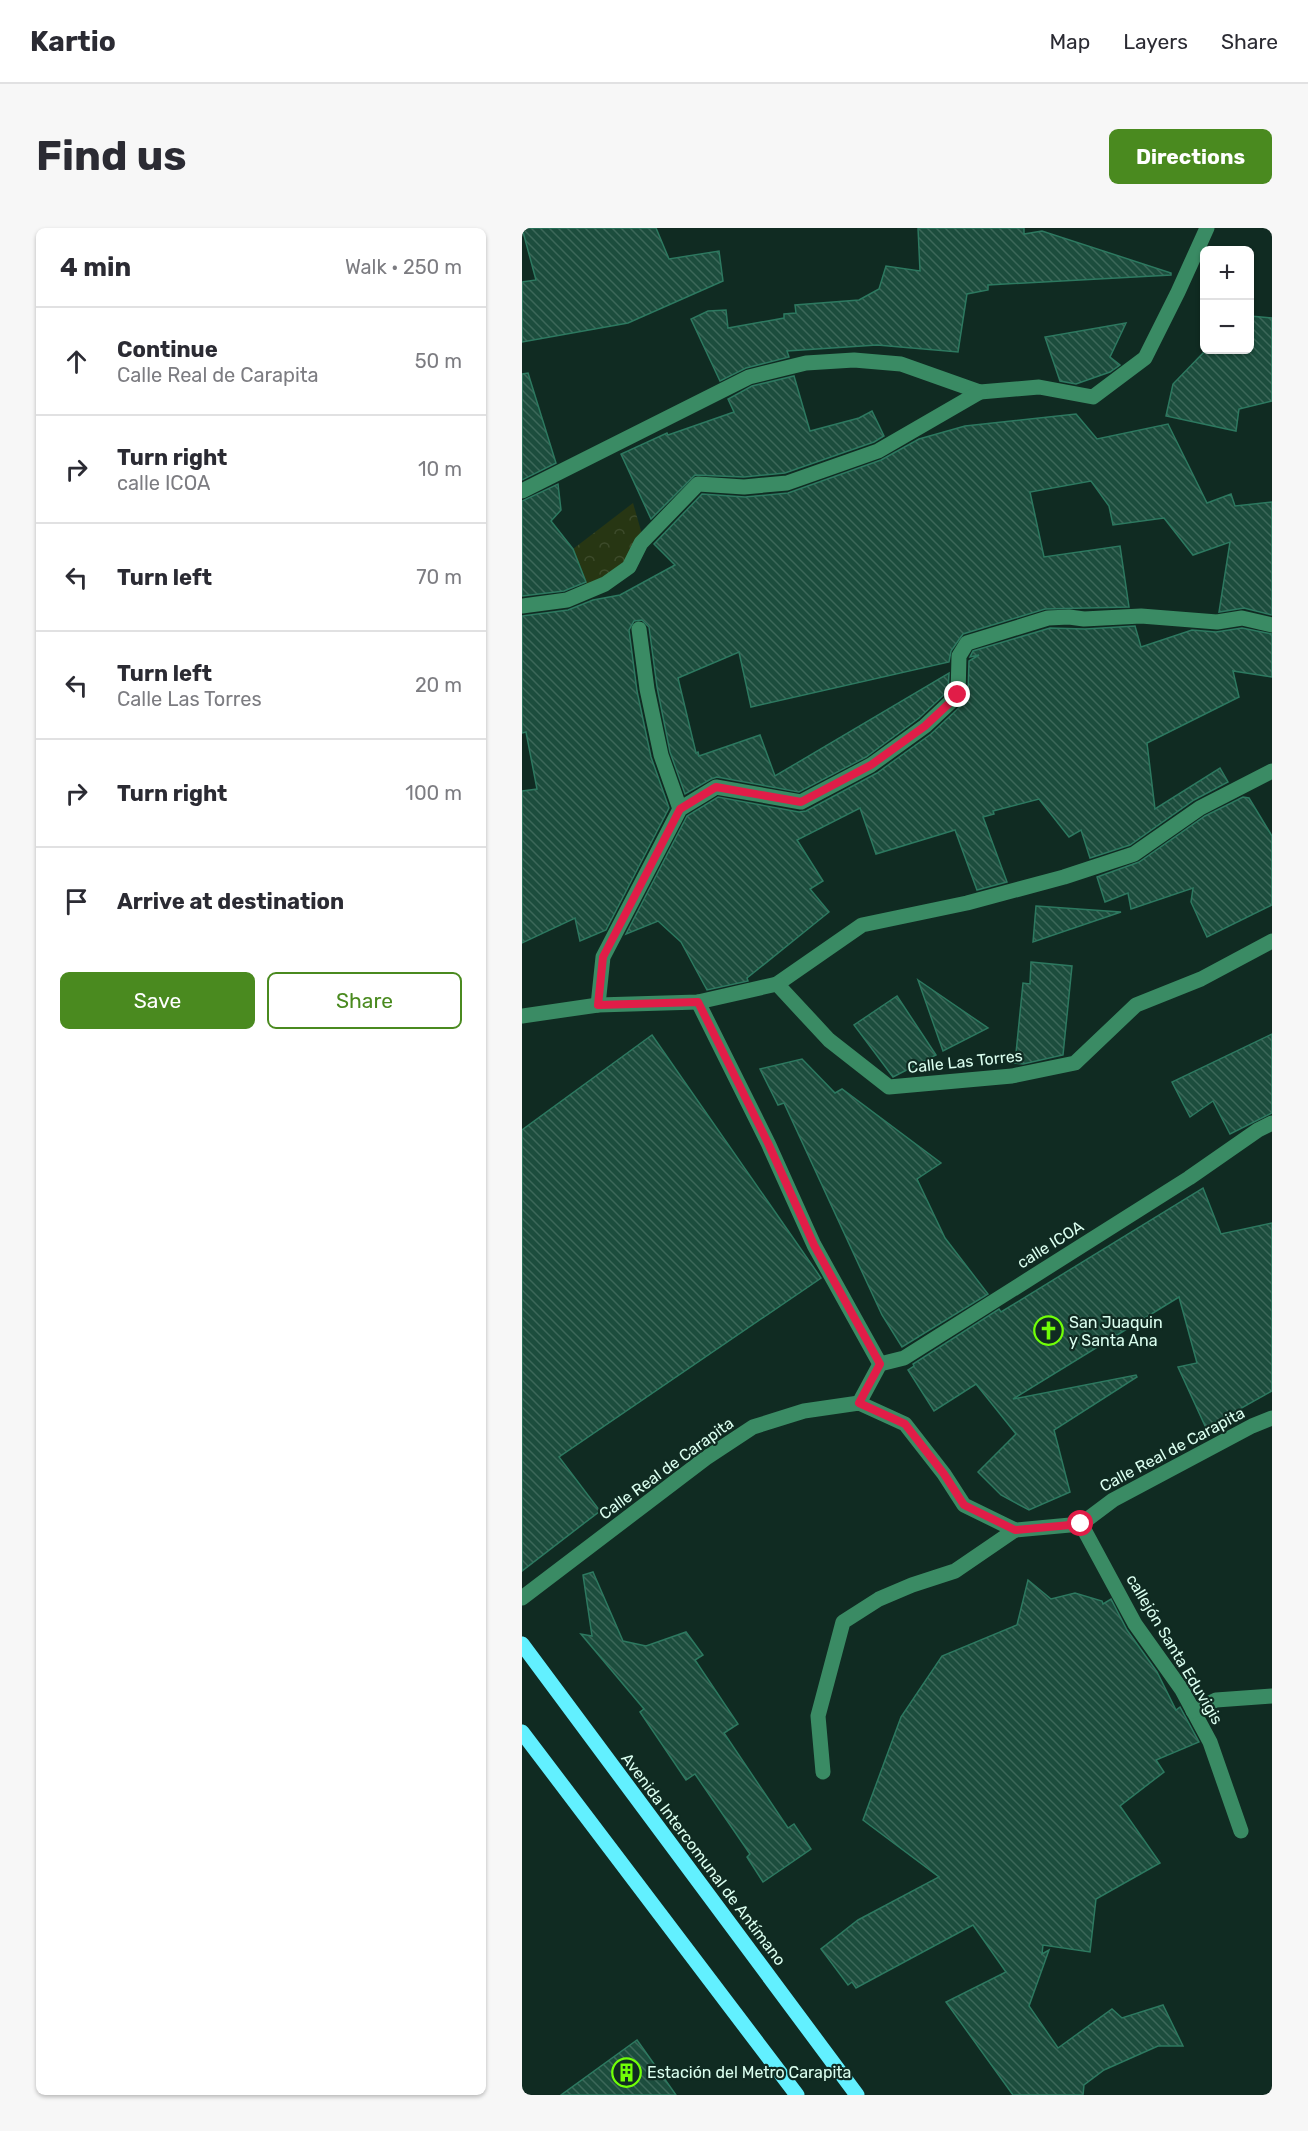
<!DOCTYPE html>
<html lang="en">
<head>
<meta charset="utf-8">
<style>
	:root { --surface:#fff; --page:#f7f7f7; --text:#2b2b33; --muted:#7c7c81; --line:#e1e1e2; --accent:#4a8a1f }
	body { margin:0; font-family:Rubik,sans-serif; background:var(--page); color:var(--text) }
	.controls { position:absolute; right:18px; top:18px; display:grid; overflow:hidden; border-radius:9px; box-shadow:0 2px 4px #0004 }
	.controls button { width:54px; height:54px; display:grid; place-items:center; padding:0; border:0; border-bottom:2px solid var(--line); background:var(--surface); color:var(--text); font:30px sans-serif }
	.stop { position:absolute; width:18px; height:18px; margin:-14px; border:4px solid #e11d48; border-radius:50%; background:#fff }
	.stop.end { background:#e11d48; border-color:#fff; box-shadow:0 2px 6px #0008 }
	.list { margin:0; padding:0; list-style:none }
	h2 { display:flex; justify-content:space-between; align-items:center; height:78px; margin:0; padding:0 24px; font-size:26px }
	h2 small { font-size:20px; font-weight:400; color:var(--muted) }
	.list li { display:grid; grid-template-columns:39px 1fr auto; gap:18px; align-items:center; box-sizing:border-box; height:108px; padding:0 24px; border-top:2px solid var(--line) }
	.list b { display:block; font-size:22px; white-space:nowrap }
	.list p { margin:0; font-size:20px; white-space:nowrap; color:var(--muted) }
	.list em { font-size:20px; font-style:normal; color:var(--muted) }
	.actions { display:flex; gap:12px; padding:18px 24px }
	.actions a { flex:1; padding:14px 0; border:2px solid var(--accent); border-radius:9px; text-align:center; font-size:21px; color:var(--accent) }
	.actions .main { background:var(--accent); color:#fff }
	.icon { flex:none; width:33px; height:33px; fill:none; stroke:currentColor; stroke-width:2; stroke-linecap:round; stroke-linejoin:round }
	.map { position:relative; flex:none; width:750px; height:1867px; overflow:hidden; border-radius:9px }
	header { display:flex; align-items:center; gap:36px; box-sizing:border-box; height:84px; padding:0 30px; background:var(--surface); border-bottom:2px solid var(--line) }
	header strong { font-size:28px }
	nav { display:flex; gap:33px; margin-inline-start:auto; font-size:21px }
	.intro { display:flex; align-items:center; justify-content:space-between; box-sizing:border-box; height:144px; padding:0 36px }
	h1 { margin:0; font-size:42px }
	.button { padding:15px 27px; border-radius:9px; background:var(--accent); color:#fff; font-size:21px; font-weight:700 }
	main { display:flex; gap:36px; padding:0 36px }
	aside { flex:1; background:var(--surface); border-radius:9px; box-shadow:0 2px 4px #0004 }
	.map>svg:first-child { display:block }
</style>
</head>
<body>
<header>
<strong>Kartio</strong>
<nav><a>Map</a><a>Layers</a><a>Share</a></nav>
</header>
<div class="intro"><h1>Find us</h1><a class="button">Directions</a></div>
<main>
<aside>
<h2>4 min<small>Walk · 250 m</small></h2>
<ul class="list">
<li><svg class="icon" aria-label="ahead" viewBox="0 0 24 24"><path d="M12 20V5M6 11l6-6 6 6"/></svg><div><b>Continue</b><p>Calle Real de Carapita</p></div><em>50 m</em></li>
<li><svg class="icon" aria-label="right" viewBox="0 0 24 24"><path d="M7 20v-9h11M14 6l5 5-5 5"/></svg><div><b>Turn right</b><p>calle ICOA</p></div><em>10 m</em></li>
<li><svg class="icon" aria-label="left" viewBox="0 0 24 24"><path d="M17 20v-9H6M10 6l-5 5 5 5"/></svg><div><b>Turn left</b></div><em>70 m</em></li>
<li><svg class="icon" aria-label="left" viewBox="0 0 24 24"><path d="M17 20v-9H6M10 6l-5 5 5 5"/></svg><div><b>Turn left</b><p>Calle Las Torres</p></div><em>20 m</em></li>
<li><svg class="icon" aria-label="right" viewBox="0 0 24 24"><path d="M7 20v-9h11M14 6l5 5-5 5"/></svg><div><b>Turn right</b></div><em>100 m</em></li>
<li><svg class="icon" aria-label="arrive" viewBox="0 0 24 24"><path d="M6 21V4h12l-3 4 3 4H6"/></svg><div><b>Arrive at destination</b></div></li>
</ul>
<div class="actions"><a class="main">Save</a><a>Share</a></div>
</aside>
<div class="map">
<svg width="750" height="1867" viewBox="0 0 750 1867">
	<defs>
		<pattern id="forest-crowns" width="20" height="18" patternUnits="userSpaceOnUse" patternTransform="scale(1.5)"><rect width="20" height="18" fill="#273613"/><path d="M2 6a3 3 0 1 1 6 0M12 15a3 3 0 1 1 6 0" fill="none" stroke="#3c4a2a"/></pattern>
		<pattern id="building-back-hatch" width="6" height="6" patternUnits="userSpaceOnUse" patternTransform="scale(1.5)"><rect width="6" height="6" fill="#1c4d3d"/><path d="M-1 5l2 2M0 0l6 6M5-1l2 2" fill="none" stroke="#3c6859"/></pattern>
	</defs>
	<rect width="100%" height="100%" fill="#102b22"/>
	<polygon fill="url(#forest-crowns)" points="111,275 124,320 67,363 51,321"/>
	<g fill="url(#building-back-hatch)" stroke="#2d7960" stroke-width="1.5">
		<polygon points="0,0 134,0 147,31 197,23 201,53 106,95 0,114 0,54 14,52"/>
		<polygon points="396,0 502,0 502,6 520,3 649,45 649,47 466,57 466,62 445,66 436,124 355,117 265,123 267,129 224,140 198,153 169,91 186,83 204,82 206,100 262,90 262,86 274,85 273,77 337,72 357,61 364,38 398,43"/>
		<polygon points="728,88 750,90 750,173 717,181 714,203 644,188 651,156 684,122 728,122"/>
		<polygon points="604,95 588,129 598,137 588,144 554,156 538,153 523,109"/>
		<polygon points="6,145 34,235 0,252 0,146"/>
		<polygon points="272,148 288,203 337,190 350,183 362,208 352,214 263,245 222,249 173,247 129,291 99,226 145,205 146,207 212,184 206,171 230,158"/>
		<polygon points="554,186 575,211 646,196 685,275 709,266 713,278 750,274 750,387 722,380 697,384 708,314 671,327 642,290 591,297 587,278 569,253 508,264 522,329 598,318 607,379 523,381 441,406 429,423 427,434 229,479 217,424 156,450 174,525 176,524 177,528 238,507 253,548 427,445 426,463 397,490 344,529 277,564 195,549 189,551 163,566 148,524 135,459 127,399 120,392 112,393 107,402 115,463 129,529 147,580 84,702 58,713 53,690 0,715 0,563 15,561 4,504 0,505 0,388 46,382 71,372 98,367 153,337 132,316 180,266 223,269 266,265 359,232 397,211 443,198"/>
		<polygon points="36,256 39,282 29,293 51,321 64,354 42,363 0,368 0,273"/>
		<polygon points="613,398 619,419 670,402 694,404 720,400 750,406 750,449 711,443 717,469 625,515 633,581 698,540 706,554 672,572 608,617 568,630 559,602 547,609 517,571 471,583 472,586 461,589 485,654 455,662 433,602 354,626 338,580 275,612 301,653 288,661 307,684 225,750 226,753 185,762 159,714 136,693 104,706 165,588 196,569 277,584 284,583 355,545 409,506 443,474 446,467 447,433 457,427 448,429 451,423 528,400 563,401"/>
		<polygon points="721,569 727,570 750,608 750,677 685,709 669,674 671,660 609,681 606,665 583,674 575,649 617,634 683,588"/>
		<polygon points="514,678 599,684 511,714"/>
		<polygon points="509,734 550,738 541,827 501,836 493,835 501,755 508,756"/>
		<polygon points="396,752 466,800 421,823"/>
		<polygon points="375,768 414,827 371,849 332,797"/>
		<polygon points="750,806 750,885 708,906 691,873 668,889 650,854"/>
		<polygon points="130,807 299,1050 37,1229 78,1283 0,1343 0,902"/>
		<polygon points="280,831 313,865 320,861 419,935 395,951 423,1010 466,1066 380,1119 360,1087 262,875 256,877 238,841"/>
		<polygon points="681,960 699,1006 750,995 750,1163 684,1200 656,1139 675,1135 657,1069 491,1171 614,1147 615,1149 532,1202 548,1264 507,1282 479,1267 456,1244 494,1206 454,1156 412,1183 386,1142 392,1138 391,1136 477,1081 479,1084"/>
		<polygon points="71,1344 101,1413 124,1418 164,1404 181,1427 173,1432 216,1496 202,1505 266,1600 272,1596 289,1621 241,1654 225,1629 228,1626 173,1546 164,1552 118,1484 122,1481 59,1406 70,1408 61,1347"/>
		<polygon points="506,1352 529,1371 553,1365 580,1373 581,1376 589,1371 605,1402 635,1444 654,1482 658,1479 677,1514 634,1532 642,1544 598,1578 638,1635 574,1671 568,1724 521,1717 520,1726 527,1722 507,1778 536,1820 590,1781 600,1790 641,1777 661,1818 636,1818 582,1842 562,1857 561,1867 491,1867 424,1774 484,1744 451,1697 334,1760 330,1754 326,1757 299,1721 336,1692 417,1649 341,1592 379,1489 420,1428 495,1397"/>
		<polygon points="115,1812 154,1867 39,1867"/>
	</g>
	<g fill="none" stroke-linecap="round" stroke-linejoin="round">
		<g stroke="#3a8b64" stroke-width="15">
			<polyline points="0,263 227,149 284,135 332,132 379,136 458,164 517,159 571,169 623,130 656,64 685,0"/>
			<polyline points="0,378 45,372 83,356 107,339 119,315 176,256 222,259 265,255 356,223 458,164"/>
			<polyline points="117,401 125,461 139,527 158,581"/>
			<polyline points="255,756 340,697 445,675 542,649 612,626 678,580 750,543"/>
			<polyline points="176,774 246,915 292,1017 358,1136"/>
			<polyline points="76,777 81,729 158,581 194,559 279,574 349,537 403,498 436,467 437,428 445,415 526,390 547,389 562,391 619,388 695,394 720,390 750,397"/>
			<polyline points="0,788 76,777 176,774 255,756 307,812 367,859 490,848 553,835 614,777 679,751 750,713"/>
			<polyline points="337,1175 358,1136 382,1130 667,950 736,902 750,895"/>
			<polyline points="559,1296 613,1396 660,1462 688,1514 719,1603"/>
			<polyline points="0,1370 184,1230 231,1199 282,1183 337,1175 383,1196 422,1246 442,1277 493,1302 559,1296 591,1272 730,1198 750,1190"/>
			<polyline points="671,1483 694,1472 750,1468"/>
			<polyline points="301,1544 296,1488 321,1394 357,1371 390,1357 433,1343 493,1302"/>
		</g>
		<g stroke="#62f0ff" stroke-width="15">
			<polyline points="0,1416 335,1867"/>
			<polyline points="0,1504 275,1867"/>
		</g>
	</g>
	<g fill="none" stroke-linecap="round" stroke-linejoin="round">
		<polyline stroke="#e11d48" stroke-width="8" points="436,467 403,498 349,537 279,574 194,559 158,581 81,729 76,777 176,774 246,915 292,1017 358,1136 337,1175 383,1196 422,1246 442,1277 493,1302 559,1296"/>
	</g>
	<defs>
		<symbol id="church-ring" viewBox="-11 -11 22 22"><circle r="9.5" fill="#102b22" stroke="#71ff07" stroke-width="1.5"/><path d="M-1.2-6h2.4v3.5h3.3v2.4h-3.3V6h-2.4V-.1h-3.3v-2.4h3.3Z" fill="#71ff07"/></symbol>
		<symbol id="building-ring" viewBox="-11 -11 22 22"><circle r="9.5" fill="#102b22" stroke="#71ff07" stroke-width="1.5"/><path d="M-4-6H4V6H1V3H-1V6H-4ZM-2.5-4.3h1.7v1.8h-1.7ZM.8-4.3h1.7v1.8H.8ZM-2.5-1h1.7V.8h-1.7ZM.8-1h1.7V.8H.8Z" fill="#71ff07"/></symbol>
	</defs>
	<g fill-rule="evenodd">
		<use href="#church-ring" x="510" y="1086" width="33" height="33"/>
		<use href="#building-ring" x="88" y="1828" width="33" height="33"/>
	</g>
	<g text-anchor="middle" stroke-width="4.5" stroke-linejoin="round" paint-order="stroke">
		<g font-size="16" fill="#dbfff0" stroke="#102b22">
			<text transform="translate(443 833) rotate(-6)" y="6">Calle Las Torres</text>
			<text transform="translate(528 1016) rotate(-32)" y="6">calle ICOA</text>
			<text transform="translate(650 1221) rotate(-28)" y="6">Calle Real de Carapita</text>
			<text transform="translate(144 1240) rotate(-36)" y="6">Calle Real de Carapita</text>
			<text transform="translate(653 1421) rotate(59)" y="6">callejón Santa Eduvigis</text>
			<text transform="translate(182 1631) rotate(53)" y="6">Avenida Intercomunal de Antímano</text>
		</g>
		<g font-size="16" fill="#dbfff0" stroke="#102b22" text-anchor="start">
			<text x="547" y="1100">San Juaquin<tspan x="547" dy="18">y Santa Ana</tspan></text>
			<text x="125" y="1850">Estación del Metro Carapita</text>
		</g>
	</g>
</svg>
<div class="controls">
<button>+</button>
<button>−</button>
</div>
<div class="stop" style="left:559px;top:1296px"></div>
<div class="stop end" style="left:436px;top:467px"></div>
</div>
</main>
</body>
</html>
